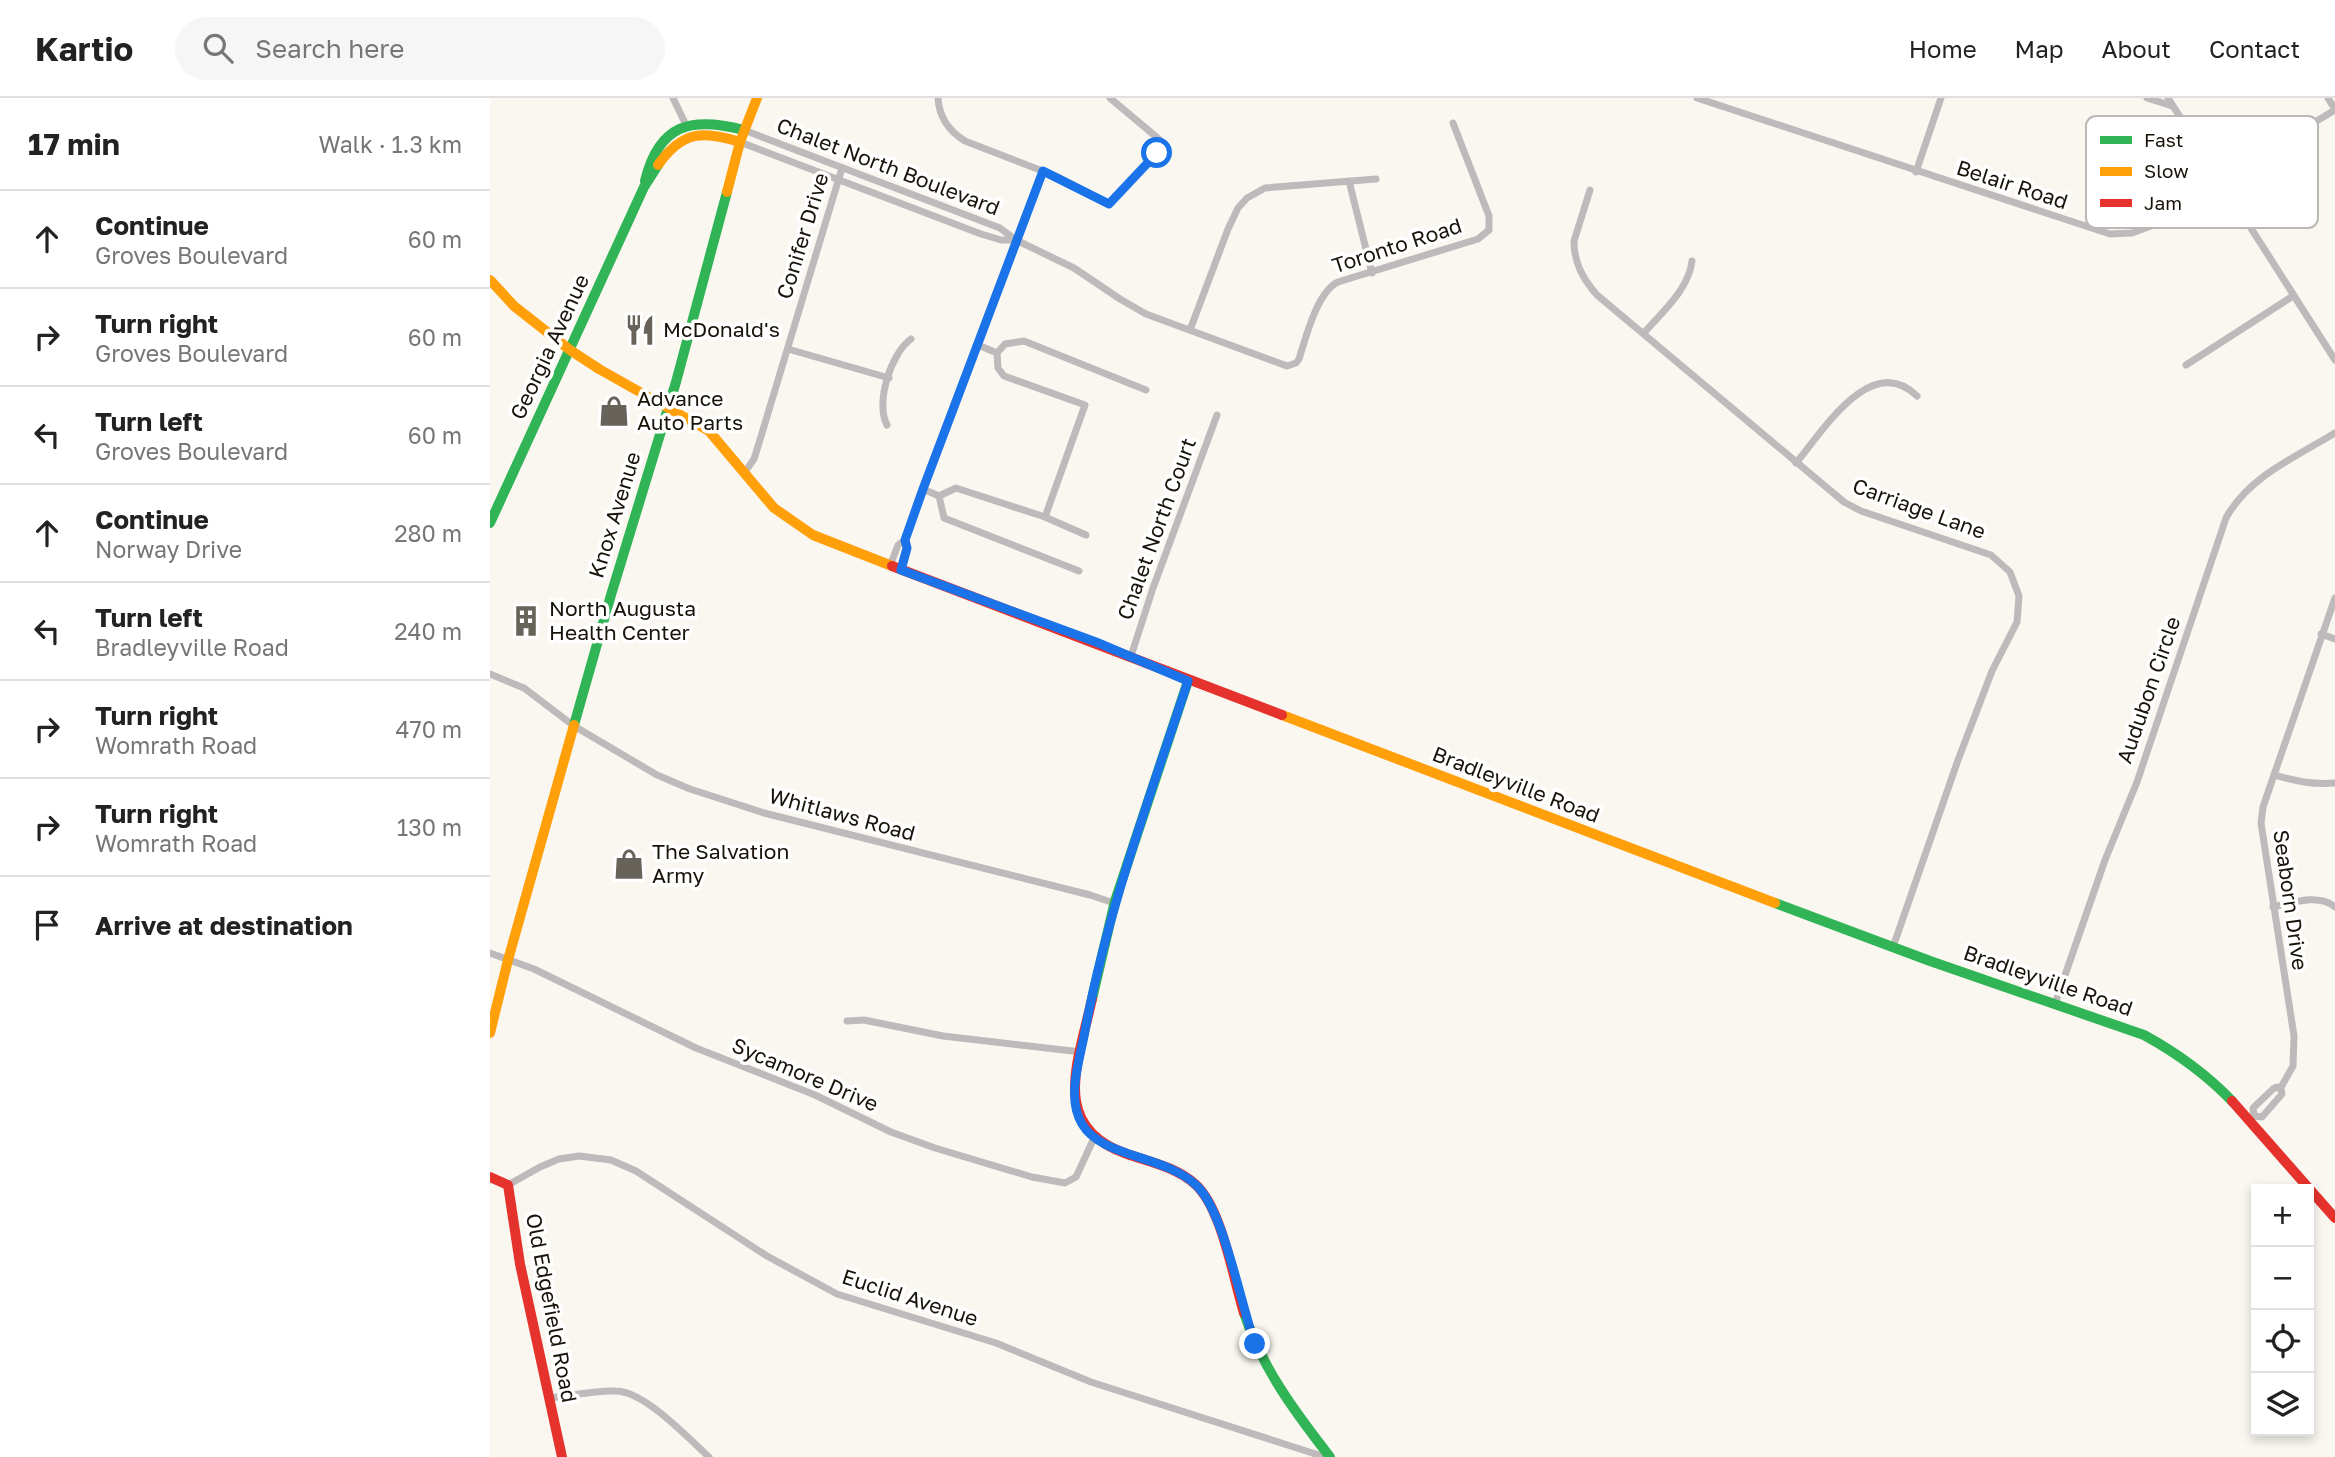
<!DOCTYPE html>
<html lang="en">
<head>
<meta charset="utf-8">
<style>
	:root { --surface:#fff; --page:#f6f6f6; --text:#222; --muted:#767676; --line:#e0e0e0 }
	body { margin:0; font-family:"Golos Text",sans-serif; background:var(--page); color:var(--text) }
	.controls { position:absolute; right:21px; bottom:21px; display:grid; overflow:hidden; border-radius:0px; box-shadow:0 4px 10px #0003 }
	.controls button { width:63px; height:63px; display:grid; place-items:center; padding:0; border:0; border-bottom:2px solid var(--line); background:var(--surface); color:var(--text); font:35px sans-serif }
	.stop { position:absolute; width:21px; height:21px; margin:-16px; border:5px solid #1a73e8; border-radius:50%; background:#fff }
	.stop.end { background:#1a73e8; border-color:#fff; box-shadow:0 2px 7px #0008 }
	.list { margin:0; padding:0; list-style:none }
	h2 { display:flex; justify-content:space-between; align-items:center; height:91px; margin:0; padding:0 28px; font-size:30px }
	h2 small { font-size:23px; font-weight:400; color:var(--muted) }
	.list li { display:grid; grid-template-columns:46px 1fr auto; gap:21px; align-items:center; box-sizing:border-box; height:98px; padding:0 28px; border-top:2px solid var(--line) }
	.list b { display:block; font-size:26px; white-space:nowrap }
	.list p { margin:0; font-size:23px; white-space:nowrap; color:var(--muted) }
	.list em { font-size:23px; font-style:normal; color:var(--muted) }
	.icon { flex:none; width:38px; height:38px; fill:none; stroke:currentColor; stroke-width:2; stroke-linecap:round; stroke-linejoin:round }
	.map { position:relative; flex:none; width:1845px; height:1359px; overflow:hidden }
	header { display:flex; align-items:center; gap:42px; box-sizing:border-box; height:98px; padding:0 35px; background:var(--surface); border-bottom:2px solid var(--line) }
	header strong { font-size:33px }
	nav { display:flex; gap:38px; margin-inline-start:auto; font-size:24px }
	.search { width:490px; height:63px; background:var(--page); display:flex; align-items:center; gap:18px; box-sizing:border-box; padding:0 24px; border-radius:38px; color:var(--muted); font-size:26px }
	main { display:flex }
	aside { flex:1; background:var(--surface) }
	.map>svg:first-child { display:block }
</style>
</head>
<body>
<header>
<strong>Kartio</strong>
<div class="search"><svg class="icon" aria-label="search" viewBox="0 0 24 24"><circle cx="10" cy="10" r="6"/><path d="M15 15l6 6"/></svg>Search here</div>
<nav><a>Home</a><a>Map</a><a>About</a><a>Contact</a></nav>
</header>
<main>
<aside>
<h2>17 min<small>Walk · 1.3 km</small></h2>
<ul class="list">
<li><svg class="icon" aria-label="ahead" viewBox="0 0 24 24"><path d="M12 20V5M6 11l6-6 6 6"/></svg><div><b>Continue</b><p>Groves Boulevard</p></div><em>60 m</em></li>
<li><svg class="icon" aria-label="right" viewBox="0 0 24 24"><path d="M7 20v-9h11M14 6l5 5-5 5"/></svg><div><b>Turn right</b><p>Groves Boulevard</p></div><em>60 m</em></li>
<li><svg class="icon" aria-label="left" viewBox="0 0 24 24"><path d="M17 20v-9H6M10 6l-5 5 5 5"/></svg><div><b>Turn left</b><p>Groves Boulevard</p></div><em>60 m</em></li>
<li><svg class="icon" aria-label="ahead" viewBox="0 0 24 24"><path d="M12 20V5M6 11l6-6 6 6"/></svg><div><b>Continue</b><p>Norway Drive</p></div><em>280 m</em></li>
<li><svg class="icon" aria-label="left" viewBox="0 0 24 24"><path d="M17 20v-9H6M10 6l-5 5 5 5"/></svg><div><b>Turn left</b><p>Bradleyville Road</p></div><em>240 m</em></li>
<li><svg class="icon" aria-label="right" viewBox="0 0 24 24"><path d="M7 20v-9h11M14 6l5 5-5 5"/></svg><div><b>Turn right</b><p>Womrath Road</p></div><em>470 m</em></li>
<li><svg class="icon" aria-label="right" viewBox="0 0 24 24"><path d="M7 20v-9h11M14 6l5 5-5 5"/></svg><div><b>Turn right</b><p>Womrath Road</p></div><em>130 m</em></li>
<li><svg class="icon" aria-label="arrive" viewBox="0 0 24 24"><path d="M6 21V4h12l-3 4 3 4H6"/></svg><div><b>Arrive at destination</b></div></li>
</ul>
</aside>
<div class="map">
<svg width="1845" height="1359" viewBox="0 0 1845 1359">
	<rect width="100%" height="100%" fill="#faf7f1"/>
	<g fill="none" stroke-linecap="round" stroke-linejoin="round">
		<g stroke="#bebabb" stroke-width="7">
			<polyline points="183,0 196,27"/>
			<path d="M 448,0 C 449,19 459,33 475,43 L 568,79 L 619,106 L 667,55 L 671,48 L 670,42 L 620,0"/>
			<polyline points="1207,0 1620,136 1642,135 1661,128 1745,72 1845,12"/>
			<polyline points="1657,0 1682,8"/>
			<polyline points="1678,0 1845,262"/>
			<polyline points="1838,0 1845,11"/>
			<path d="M 254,32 L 510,130 L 526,142 L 584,170 L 630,201 L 656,216 L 797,268 L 806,265 L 809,261 C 816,239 827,194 848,184 L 988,141 L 999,132 L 999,118 L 963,25"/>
			<polyline points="250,44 491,136 511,142 525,142"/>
			<polyline points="1426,74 1451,0"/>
			<polyline points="859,83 882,175"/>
			<path d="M 1100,92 L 1084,143 C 1084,165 1093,181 1107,197 L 1354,404 L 1371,413 L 1501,457 L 1520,474 L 1529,498 L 1527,524 L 1502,573 L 1468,662 L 1403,849"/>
			<polyline points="700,232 738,131 748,110 757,100 775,90 886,81"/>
			<path d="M 1154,235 C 1172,214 1199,191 1202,163"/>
			<polyline points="488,247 507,255 508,270 514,278 595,307 555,419"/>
			<polyline points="298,251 399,280"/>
			<polyline points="507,255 515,246 534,243 656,292"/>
			<polyline points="1696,267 1803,198"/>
			<path d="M 397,327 C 385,305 401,255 421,241"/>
			<path d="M 1306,365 C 1333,333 1381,253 1427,298"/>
			<polyline points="255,374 264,361 269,345 352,70"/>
			<polyline points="433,391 449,398 466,390 555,419 596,437"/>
			<polyline points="449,398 454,420 589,473"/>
			<polyline points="400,468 408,447 415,442"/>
			<polyline points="411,472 417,450 415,442 433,391 553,73"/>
			<polyline points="1831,536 1845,541"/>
			<polyline points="641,558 663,490 727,317"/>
			<polyline points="0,576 34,590 84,628 167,677 200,691 274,715 600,797 624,805"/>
			<path d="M 1784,677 C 1805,683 1823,687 1845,685"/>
			<path d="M 1783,809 C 1802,805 1828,795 1845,809"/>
			<polyline points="0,855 44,871 206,950 325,997 401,1034 445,1050 542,1079 575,1085 586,1079 604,1040"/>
			<path d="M 1565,906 L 1615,762 L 1647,684 L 1736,420 C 1759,378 1806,359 1845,335"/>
			<polyline points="357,923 374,922 453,938 591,954"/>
			<polyline points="1790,991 1803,968 1804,938 1771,725 1773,709 1784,677 1845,500"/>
			<polyline points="1760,1023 1764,1018 1763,1010 1783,991 1787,989 1791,991 1792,996 1772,1019 1764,1018"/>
			<polyline points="18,1087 50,1069 69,1061 89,1058 121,1062 146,1073 277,1158 347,1196 506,1245 601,1284 835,1359"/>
			<path d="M 59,1300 C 81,1298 104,1292 126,1293 C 154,1293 197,1339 219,1359"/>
		</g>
		<g stroke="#30b455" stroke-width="10">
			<path d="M 155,83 C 169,26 201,18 254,32"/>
			<polyline points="0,425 154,89 168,67"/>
			<polyline points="84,627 121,497 186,284 237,94"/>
			<path d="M 1285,805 L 1440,863 L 1654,937 C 1687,955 1716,976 1742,1003"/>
			<polyline points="602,901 625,803 698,583"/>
			<path d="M 754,1215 C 772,1270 805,1314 840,1359"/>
		</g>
		<g stroke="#ff9f0a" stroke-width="10">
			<path d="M 168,67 C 192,33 213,32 250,44"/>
			<polyline points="237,94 250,44 267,0"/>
			<polyline points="0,182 24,208 80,252 109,271 219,333 284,410 323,437 402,468"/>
			<polyline points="792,617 1285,805"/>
			<polyline points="0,935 18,862 84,627"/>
		</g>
		<g stroke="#e5322d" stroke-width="10">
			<polyline points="402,468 792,617"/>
			<path d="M 602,901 C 589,962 558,1029 637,1056 C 660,1064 686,1069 705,1086 C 732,1110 743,1180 754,1215"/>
			<polyline points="1742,1003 1845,1120"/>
			<polyline points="0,1079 18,1087 30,1166 72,1359"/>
		</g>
	</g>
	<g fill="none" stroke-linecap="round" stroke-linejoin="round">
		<path stroke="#1a73e8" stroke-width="9" d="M 667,55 L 619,106 L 553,73 L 433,391 L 415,442 L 417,450 L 411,472 L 606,544 L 698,583 C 660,699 617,813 595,933 C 590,962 576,999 592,1026 C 612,1060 676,1057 707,1088 C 734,1114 751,1207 765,1246"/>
	</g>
	<defs>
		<symbol id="restaurant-bare" viewBox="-9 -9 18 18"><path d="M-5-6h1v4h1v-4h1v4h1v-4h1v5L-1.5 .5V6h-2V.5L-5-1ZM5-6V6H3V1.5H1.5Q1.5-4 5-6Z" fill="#67635a" stroke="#fff" stroke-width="2.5" paint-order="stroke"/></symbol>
		<symbol id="shop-bare" viewBox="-9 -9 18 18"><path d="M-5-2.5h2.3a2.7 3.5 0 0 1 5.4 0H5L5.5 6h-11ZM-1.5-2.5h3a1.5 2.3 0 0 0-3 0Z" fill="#67635a" stroke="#fff" stroke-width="2.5" paint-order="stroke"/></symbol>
		<symbol id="building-bare" viewBox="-9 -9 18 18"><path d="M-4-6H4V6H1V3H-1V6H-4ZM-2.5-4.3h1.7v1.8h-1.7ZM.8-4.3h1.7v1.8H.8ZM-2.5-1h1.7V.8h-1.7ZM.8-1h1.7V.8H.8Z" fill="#67635a" stroke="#fff" stroke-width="2.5" paint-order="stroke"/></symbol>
	</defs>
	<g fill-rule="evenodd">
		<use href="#restaurant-bare" x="128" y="210" width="44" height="44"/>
		<use href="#shop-bare" x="102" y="291" width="44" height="44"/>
		<use href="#building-bare" x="14" y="501" width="44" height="44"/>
		<use href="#shop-bare" x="117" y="744" width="44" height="44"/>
	</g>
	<g text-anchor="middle" stroke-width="7" stroke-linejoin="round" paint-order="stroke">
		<g font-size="21" fill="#181309" stroke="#fff">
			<text transform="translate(398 69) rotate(21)" y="7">Chalet North Boulevard</text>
			<text transform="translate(1522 87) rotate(18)" y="7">Belair Road</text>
			<text transform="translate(313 138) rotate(-73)" y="7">Conifer Drive</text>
			<text transform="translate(907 148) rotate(-18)" y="7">Toronto Road</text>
			<text transform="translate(60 249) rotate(-65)" y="7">Georgia Avenue</text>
			<text transform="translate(1429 411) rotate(20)" y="7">Carriage Lane</text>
			<text transform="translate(125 417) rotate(-73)" y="7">Knox Avenue</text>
			<text transform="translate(667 431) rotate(-70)" y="7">Chalet North Court</text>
			<text transform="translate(1659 592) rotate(-71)" y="7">Audubon Circle</text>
			<text transform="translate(1026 687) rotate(21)" y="7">Bradleyville Road</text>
			<text transform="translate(352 717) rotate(15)" y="7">Whitlaws Road</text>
			<text transform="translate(1800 802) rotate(82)" y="7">Seaborn Drive</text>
			<text transform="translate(1558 883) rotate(19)" y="7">Bradleyville Road</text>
			<text transform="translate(315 977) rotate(23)" y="7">Sycamore Drive</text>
			<text transform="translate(420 1200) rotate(18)" y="7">Euclid Avenue</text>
			<text transform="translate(61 1210) rotate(79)" y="7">Old Edgefield Road</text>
		</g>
		<g font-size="21" fill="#181309" stroke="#fff" text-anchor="start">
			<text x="173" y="239">McDonald's</text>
			<text x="147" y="308">Advance<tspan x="147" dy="24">Auto Parts</tspan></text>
			<text x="59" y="518">North Augusta<tspan x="59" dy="24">Health Center</tspan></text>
			<text x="162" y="761">The Salvation<tspan x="162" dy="24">Army</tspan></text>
		</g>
	</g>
	<rect x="1596" y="18" width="232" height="112" rx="10" fill="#fff" stroke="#bab8b5" stroke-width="2"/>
	<rect x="1610" y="38" width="32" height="8" fill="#30b455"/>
	<rect x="1610" y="69" width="32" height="9" fill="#ff9f0a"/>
	<rect x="1610" y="101" width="32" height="8" fill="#e5322d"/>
	<g font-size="19" fill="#181309">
		<text x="1654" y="49">Fast</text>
		<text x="1654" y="80">Slow</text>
		<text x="1654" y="112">Jam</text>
	</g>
</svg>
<div class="controls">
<button>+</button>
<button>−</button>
<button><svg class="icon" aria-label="locate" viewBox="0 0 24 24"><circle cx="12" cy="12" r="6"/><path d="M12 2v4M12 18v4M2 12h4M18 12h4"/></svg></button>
<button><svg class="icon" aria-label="layers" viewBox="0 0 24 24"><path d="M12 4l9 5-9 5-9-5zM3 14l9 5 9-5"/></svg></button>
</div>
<div class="stop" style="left:667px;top:55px"></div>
<div class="stop end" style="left:765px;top:1246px"></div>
</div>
</main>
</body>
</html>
